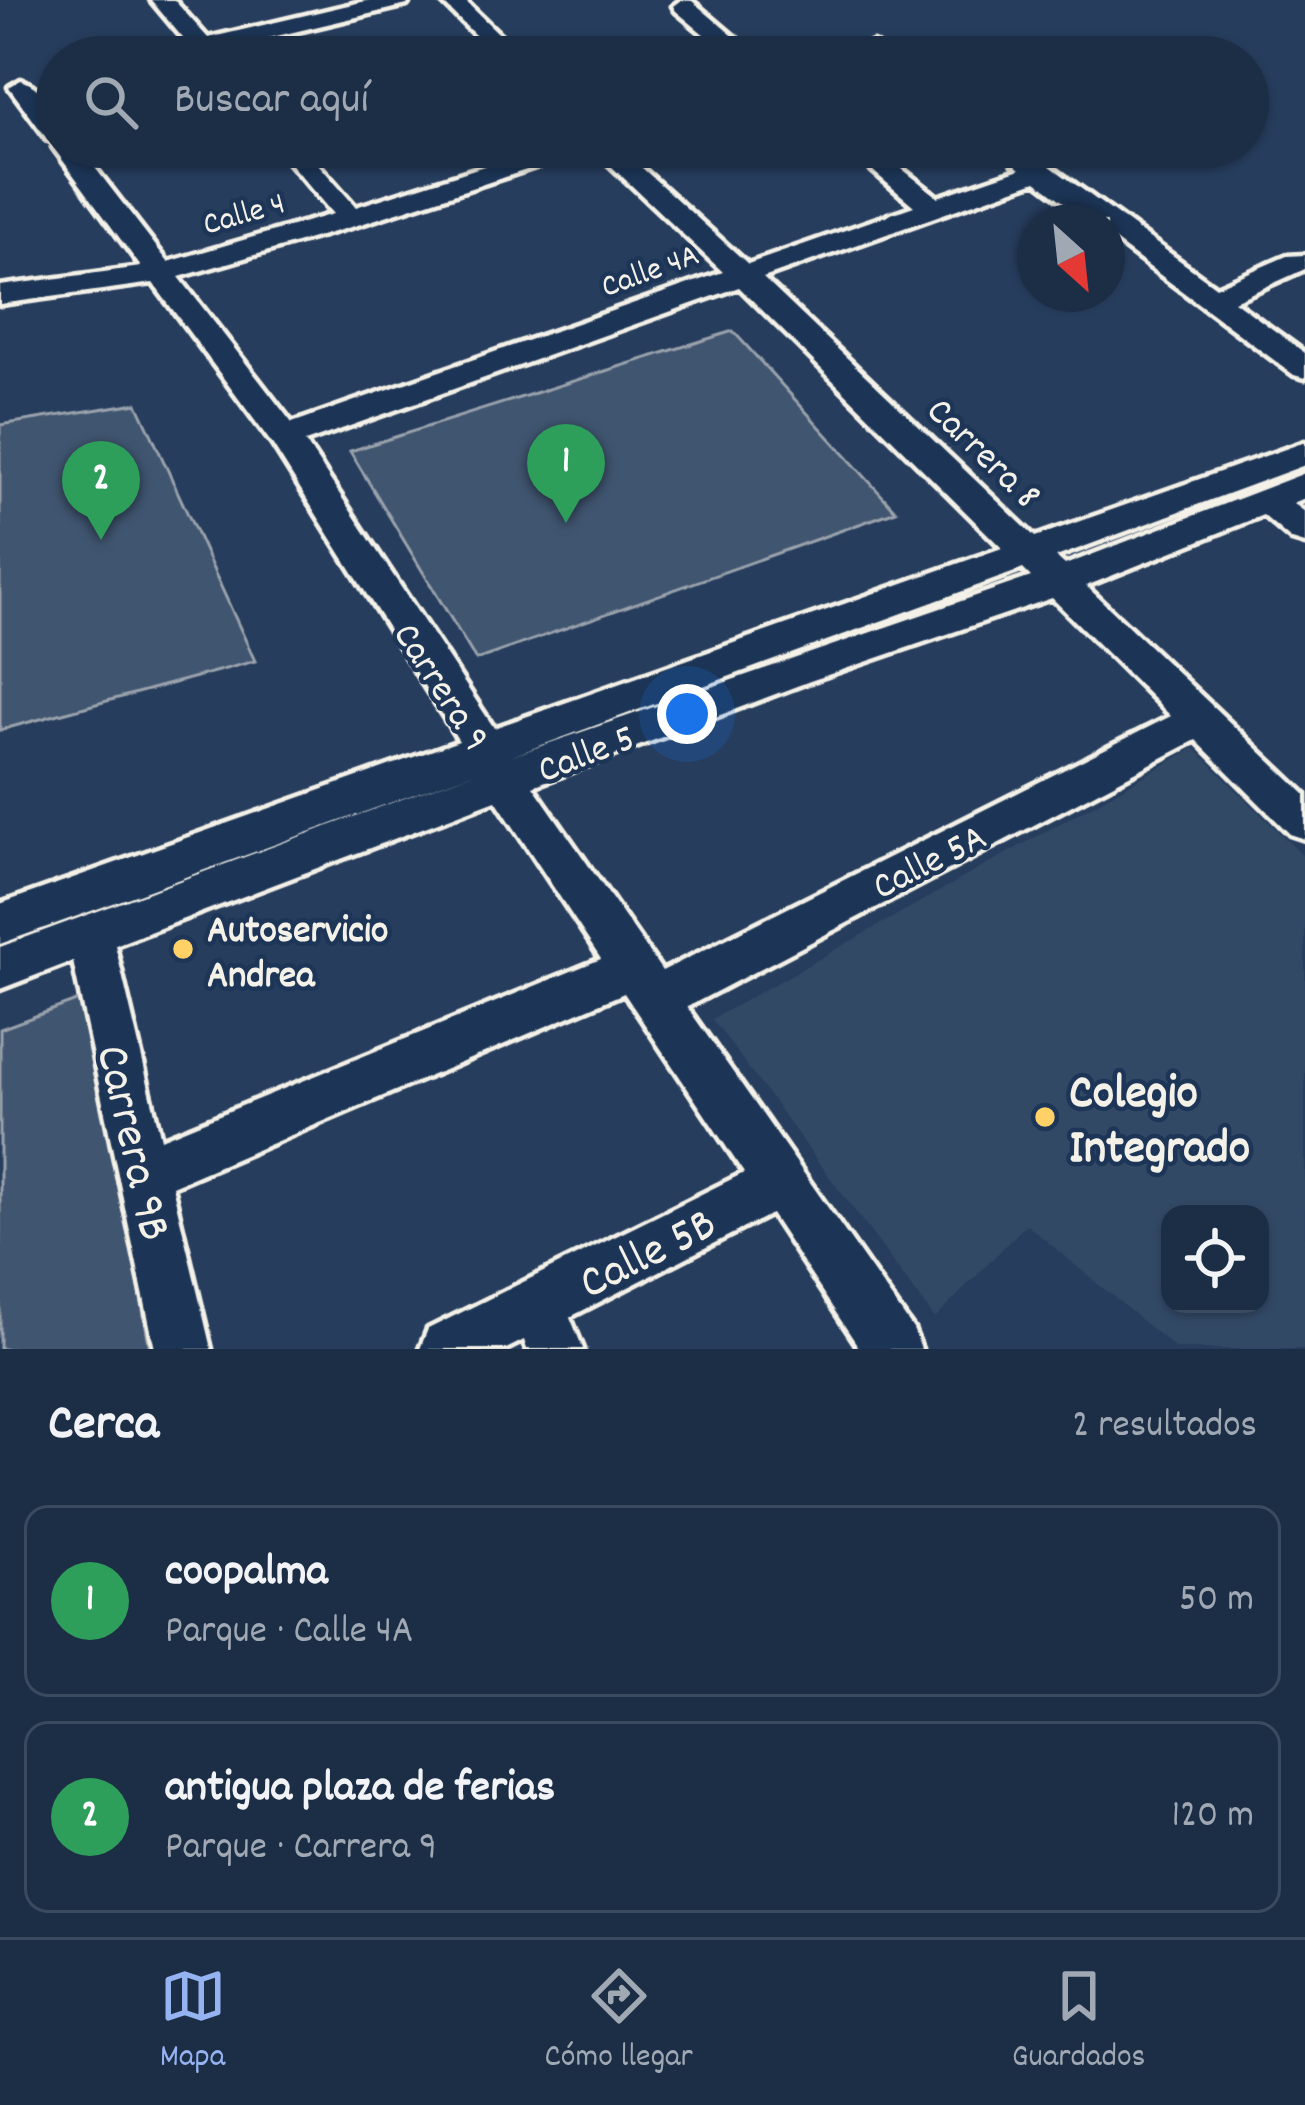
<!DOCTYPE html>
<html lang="es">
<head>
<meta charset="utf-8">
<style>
	:root { --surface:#1c2e46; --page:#293a51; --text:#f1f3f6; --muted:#a0a8b3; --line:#3a4a5f; --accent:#95b2f1 }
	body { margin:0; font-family:Dekko,sans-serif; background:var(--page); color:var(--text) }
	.controls { position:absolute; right:36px; bottom:36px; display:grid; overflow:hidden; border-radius:24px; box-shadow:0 3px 9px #0004 }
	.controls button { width:108px; height:108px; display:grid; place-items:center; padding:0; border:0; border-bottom:3px solid var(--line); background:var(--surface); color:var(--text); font:60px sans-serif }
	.compass { position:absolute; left:1017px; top:204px; width:108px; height:108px; border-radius:50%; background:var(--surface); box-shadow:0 3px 9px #0004; rotate:153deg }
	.you { position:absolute; left:687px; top:714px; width:42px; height:42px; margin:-30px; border:9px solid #fff; border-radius:50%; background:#1a73e8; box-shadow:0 0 0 18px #1a73e833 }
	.badge { display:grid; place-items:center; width:78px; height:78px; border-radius:50%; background:var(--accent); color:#fff; font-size:39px; font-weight:700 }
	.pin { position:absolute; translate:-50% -99px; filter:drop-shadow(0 3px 6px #0008) }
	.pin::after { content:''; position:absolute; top:63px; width:42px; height:36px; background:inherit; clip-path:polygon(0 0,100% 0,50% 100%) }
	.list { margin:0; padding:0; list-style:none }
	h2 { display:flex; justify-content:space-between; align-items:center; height:156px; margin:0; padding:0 48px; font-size:51px }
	h2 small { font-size:39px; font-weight:400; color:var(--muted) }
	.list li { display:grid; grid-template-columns:78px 1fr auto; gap:36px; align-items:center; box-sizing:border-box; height:192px; margin:0 24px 24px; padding:0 24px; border:3px solid var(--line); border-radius:24px }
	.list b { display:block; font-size:45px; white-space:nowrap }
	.list p { margin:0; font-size:39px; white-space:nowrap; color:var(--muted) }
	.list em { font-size:39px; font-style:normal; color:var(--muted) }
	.icon { flex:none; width:66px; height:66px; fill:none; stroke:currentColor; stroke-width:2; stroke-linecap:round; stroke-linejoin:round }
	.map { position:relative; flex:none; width:1305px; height:1349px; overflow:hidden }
	.search { position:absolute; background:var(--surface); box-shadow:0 3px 9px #0004; left:36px; right:36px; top:36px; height:132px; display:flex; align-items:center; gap:30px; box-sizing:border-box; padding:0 42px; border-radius:66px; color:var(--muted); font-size:45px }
	.sheet { height:588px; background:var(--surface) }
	nav { display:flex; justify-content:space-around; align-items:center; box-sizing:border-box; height:168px; border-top:3px solid var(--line); background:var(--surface); font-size:33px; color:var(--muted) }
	nav a { display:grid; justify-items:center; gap:6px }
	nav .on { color:var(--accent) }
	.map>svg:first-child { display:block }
</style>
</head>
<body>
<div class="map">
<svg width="1305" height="1349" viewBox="0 0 1305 1349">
	<rect width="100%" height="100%" fill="#263d5d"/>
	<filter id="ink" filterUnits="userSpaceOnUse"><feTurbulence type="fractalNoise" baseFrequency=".00833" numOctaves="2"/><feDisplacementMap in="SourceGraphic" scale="24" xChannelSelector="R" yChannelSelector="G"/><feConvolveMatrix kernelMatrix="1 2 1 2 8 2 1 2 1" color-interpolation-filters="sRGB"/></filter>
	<g filter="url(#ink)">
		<path fill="#334966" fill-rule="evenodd" d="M 1194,748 L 1305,858 L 1305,1349 L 1176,1349 L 1026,1224 L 935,1319 L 712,1019 ZM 1170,1214 L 1260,1214 L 1260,1304 L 1170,1304 Z"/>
		<g fill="#40546f" stroke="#9aa2ac" stroke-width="3">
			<polygon points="733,331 896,511 476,660 350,451"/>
			<polygon points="137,403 255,661 0,730 0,425"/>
			<polygon points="87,997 150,1349 0,1349 0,1029"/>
		</g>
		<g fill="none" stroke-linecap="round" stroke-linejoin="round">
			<defs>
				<g id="minor">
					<polygon points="151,0 174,0 208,38 370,0 410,0 407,5 218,50 224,57 146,57 150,52 187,43"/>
					<polygon points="440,0 464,0 523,57 497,57"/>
					<polygon points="681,0 692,1 758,57 731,57 676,11 673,6"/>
					<polygon points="873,43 895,57 838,57"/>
					<path d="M 21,80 C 49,89 57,121 57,147 L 79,147 L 168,262 L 333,214 L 276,147 L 303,147 L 356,207 L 543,147 L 582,147 L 578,153 L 361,224 L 179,277 L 292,423 L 723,272 L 591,147 L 619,147 L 748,264 L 914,206 L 845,147 L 874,147 L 938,197 L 1020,169 L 994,147 L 1024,147 L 1216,287 L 1287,256 L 1305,255 L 1305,269 L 1234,301 L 1305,353 L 1305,378 L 1294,375 L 1107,235 L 1107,222 L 1090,222 L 1036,181 L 763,278 L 1035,537 L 1305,442 L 1305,465 L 1056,557 L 1065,565 L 1305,473 L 1305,498 L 1293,503 L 1305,512 L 1305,544 L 1292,540 L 1263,515 L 1086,586 L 1305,794 L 1305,839 L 1290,834 L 1196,740 L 687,1007 L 913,1329 L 921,1349 L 860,1349 L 771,1214 L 570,1317 L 583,1349 L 527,1349 L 524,1340 L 506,1349 L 420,1349 L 428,1329 L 744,1173 L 624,993 L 172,1186 L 211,1349 L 155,1349 L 73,961 L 0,989 L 0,947 L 478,771 L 0,944 L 0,904 L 459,741 L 273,445 L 153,283 L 0,304 L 0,286 L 141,267 L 53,147 L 56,143 L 48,140 L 9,87 ZM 739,287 L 1002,548 L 494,728 L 305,442 ZM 1023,569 L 1031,577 L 512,756 ZM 1052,598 L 1171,716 L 662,971 L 533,786 L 810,681 ZM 496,800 L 601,959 L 161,1139 L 115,945 Z"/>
				</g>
			</defs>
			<use href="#minor" stroke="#f4f1e8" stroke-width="9"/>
			<use href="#minor" fill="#1d3557" fill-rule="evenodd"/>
		</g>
	</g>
	<g fill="#ffd166" stroke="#1d3557" stroke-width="4.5">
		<circle cx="183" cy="949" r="12"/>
		<circle cx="1045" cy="1117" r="12"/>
	</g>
	<g text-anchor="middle" stroke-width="9" stroke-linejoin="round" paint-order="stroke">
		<g font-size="33" fill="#f4f1e8" stroke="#1d3557">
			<text transform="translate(243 211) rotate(-16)" y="12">Calle 4</text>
			<text transform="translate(649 268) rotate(-20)" y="12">Calle 4A</text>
		</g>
		<g font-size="39" fill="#f4f1e8" stroke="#1d3557">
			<text transform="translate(986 451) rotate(44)" y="14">Carrera 8</text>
			<text transform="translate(444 685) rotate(57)" y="14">Carrera 9</text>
			<text transform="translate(585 751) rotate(-21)" y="14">Calle 5</text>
			<text transform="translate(928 859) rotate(-27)" y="14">Calle 5A</text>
		</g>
		<g font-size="39" font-weight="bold" fill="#f4f1e8" stroke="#1d3557" text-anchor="start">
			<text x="207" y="941">Autoservicio<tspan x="207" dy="45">Andrea</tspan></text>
		</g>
		<g font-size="48" font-weight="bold" fill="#f4f1e8" stroke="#1d3557" text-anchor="start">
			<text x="1069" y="1106">Colegio<tspan x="1069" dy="55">Integrado</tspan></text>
		</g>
		<g font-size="48" fill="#f4f1e8" stroke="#1d3557">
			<text transform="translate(137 1142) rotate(77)" y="17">Carrera 9B</text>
			<text transform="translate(646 1250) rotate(-27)" y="17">Calle 5B</text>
		</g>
	</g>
</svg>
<div class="controls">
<button><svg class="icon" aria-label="locate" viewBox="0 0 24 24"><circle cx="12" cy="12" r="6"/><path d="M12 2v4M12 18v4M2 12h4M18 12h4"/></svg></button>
</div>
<svg class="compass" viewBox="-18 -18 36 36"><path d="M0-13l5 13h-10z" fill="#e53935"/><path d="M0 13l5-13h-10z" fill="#a0a8b3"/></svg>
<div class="you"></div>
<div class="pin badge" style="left:566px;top:523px;background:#2e9e5b">1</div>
<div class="pin badge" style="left:101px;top:540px;background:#2e9e5b">2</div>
<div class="search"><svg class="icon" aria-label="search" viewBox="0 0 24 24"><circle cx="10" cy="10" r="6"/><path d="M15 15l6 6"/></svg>Buscar aquí</div>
</div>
<section class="sheet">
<h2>Cerca<small>2 resultados</small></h2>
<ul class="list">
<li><span class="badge" style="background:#2e9e5b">1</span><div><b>coopalma</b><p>Parque · Calle 4A</p></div><em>50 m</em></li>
<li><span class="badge" style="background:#2e9e5b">2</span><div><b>antigua plaza de ferias</b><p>Parque · Carrera 9</p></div><em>120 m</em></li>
</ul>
</section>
<nav>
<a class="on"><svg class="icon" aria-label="map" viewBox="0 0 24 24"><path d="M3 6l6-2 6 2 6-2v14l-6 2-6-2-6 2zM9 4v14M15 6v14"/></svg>Mapa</a>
<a><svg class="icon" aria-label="directions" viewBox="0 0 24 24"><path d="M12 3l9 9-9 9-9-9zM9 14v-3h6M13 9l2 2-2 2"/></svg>Cómo llegar</a>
<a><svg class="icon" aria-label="saved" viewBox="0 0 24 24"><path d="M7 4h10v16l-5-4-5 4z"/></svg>Guardados</a>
</nav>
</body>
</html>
